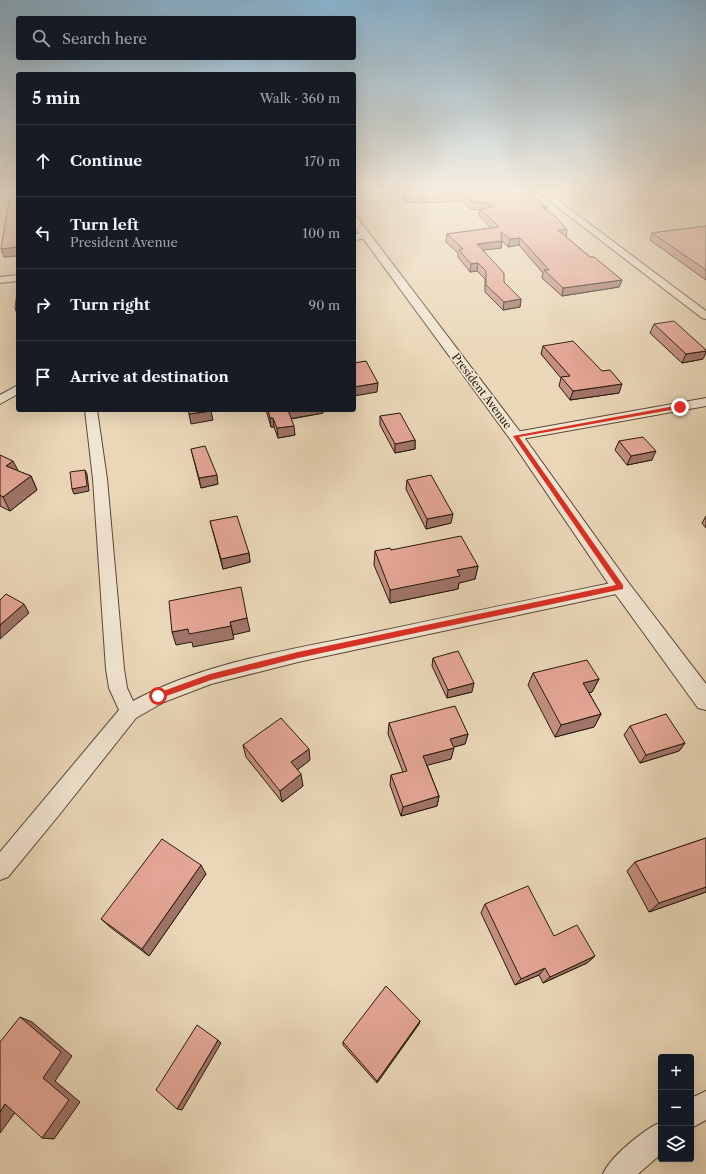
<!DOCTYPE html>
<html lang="en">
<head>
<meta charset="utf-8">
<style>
	:root { --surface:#171b24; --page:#20242c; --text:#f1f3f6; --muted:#9ea1a6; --line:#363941 }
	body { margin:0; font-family:"Libre Caslon Text",serif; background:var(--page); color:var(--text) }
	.controls { position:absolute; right:12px; bottom:12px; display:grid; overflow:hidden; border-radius:4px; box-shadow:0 4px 16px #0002 }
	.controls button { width:36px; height:36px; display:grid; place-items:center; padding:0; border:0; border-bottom:1px solid var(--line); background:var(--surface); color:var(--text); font:20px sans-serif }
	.stop { position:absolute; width:12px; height:12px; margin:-9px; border:3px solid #d93025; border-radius:50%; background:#fff }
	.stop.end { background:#d93025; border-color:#fff; box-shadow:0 1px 4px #0008 }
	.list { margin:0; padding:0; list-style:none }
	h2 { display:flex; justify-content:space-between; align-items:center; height:52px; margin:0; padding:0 16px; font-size:17px }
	h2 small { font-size:13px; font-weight:400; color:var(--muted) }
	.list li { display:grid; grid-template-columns:26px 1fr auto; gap:12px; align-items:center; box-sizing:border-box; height:72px; padding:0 16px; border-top:1px solid var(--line) }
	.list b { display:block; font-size:15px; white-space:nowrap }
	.list p { margin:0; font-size:13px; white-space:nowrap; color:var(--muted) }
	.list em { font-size:13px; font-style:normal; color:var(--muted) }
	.icon { flex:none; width:22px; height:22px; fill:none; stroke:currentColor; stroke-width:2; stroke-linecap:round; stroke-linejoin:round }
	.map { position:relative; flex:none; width:706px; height:1174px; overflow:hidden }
	.search { position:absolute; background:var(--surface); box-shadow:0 4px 16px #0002; left:16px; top:16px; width:340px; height:44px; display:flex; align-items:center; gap:10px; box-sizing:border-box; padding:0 14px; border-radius:4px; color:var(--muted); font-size:15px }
	.panel { position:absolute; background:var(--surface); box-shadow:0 4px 16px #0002; left:16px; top:72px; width:340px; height:340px; border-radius:4px }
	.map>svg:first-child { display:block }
</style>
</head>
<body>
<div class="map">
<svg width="706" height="1174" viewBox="0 0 706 1174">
	<rect width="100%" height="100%" fill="#ead7b8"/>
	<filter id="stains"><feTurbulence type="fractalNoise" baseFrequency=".005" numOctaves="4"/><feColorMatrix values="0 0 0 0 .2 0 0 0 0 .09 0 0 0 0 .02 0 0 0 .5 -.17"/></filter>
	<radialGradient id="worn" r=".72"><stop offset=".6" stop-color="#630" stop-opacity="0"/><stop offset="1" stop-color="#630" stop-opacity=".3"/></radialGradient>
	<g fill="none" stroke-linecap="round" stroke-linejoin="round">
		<defs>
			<g id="minor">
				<polygon points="534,189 543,189 706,311 706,319 702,318"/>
				<polygon points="18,191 18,195 0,196 0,192"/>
				<polygon points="366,233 369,234 369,238 354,240 354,234"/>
				<polygon points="18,275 18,281 0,283 0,277"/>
				<polygon points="18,385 18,394 0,404 0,395"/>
				<polygon points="706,398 706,406 516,440 510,436 516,432"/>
				<path d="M 85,410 L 97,410 L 107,479 L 124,669 L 127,688 L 133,701 C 200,664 283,651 357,636 C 445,617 533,599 621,581 L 627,583 L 629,587 L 627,591 L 621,593 L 298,662 L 211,684 L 164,702 L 136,718 L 59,815 L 8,877 L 0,880 L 0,852 L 119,710 L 109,688 L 106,669 L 93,479 Z"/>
				<polygon points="706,1091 706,1120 691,1128 691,1098"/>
				<path d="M 661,1122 L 661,1154 L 638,1174 L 603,1174 C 610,1157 643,1130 661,1122 Z"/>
			</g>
			<polygon id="tertiary" points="354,216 357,217 521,433 628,582 706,684 706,710 698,708 614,592 510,439 354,226"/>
		</defs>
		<use href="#minor" stroke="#584936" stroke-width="2"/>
		<use href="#tertiary" stroke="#584936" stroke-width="2"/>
		<use href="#minor" fill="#f1e5d1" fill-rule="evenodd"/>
		<use href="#tertiary" fill="#f1e5d1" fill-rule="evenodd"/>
	</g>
	<g fill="#c48f81" stroke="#271a0b">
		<polygon points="525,189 547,207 546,210 567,230 566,237 590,257 622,280 619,287 562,296 542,278 543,273 519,245 508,247 502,241 501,248 483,250 504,282 521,299 520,307 503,310 485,292 485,279 477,271 470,272 458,257 458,253 446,242 447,234 491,228 479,216 480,210 471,209 462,201 419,203 403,201 404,194"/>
		<polygon points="706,226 706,280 650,240 652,233"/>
		<polygon points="654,324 703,359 682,363 650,333"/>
		<polygon points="543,346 619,393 570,400 559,386 561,378 541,354"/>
		<polygon points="266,410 322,410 323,413 291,419 295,435 278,438 274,427 271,427"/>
		<polygon points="380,416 415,440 415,449 395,453 380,425"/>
		<polygon points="619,441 652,460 627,465 615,450"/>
		<polygon points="191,449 218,484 201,488"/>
		<polygon points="0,455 18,471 31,476 37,490 10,511 0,506"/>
		<polygon points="407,480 451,523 426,529 406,489"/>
		<polygon points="706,516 706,528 702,523"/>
		<polygon points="210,521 249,553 250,562 223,569"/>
		<polygon points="391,550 478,566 475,579 459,583 458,589 390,603 374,565 375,551"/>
		<polygon points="433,658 472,692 447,698 432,666"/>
		<polygon points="533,673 599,679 592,692 589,693 601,714 594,727 555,737 528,685"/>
		<polygon points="389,723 468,734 465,744 453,747 451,759 427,765 439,796 437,806 401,816 390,785 391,775 403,772 388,734"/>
		<polygon points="630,726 685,743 679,751 640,763 624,735"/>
		<polygon points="243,745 310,760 297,770 303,786 282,802 246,757"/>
		<polygon points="706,838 706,892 649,912 627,871 635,862"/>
		<polygon points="206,874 149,956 110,927 101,919"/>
		<polygon points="485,904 554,936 595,956 587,963 543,983 539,975 515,985 481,913"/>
		<polygon points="420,1021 419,1024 377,1083 343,1045 343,1042"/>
	</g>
	<g fill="#a07469" stroke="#271a0b">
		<polygon points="542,207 547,207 545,214"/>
		<polygon points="520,238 519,245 508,247 510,239"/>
		<polygon points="502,241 501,248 476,251 477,244"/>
		<polygon points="18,247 18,256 4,257 1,249"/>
		<polygon points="478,263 477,271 470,272 471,264"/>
		<polygon points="622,280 619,287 562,296 563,288"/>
		<polygon points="521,299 520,307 503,310 504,302"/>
		<polygon points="15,308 18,308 18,317"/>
		<polygon points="706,351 706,353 703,359 682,363 686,354"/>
		<polygon points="378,383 377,392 354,396 354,387"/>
		<polygon points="622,384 619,393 570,400 573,391"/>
		<polygon points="288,410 322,410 323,413 289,419"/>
		<polygon points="211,411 213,420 191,424 189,414"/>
		<polygon points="270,418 273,418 274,427 271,427"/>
		<polygon points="294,426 295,435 278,438 277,428"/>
		<polygon points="415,440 415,449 395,453 395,444"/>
		<polygon points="656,451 652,460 627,465 631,456"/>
		<polygon points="13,461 20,474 6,466"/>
		<polygon points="85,470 87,474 89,491 74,494 72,489"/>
		<polygon points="217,475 218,484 201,488 199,478"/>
		<polygon points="31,476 37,490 10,511 3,497"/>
		<polygon points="453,514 451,523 426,529 427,519"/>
		<polygon points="249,553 250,562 223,569 221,559"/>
		<polygon points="478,566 475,579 459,583 458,589 390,603 390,590 457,570"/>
		<polygon points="24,604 29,613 0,639 0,625"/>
		<polygon points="247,618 250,631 233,635 230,622"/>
		<polygon points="231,626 234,639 193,647 192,642 176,645 172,632 188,629"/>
		<polygon points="599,679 592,692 577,696 583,683"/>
		<polygon points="474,683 472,692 447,698 448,690"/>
		<polygon points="601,714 594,727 555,737 561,725"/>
		<polygon points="468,734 465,744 447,749 450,739"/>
		<polygon points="685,743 679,751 640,763 646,755"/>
		<polygon points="454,748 451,759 421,767 423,756"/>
		<polygon points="309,749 310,760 292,774 291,762"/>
		<polygon points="301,774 303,786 282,802 280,791"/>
		<polygon points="439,796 437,806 401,816 403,807"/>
		<polygon points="201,865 206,874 149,956 142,949"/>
		<polygon points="706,887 706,892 649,912 659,903"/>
		<polygon points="595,956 587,963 543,983 550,977"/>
		<polygon points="545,968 539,975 515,985 521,979"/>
		<polygon points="20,1017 32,1022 72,1056 55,1081 80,1102 54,1139 42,1138 43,1078"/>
		<polygon points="420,1021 419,1024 377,1083 377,1081"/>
		<polygon points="218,1040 221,1043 182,1110 177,1109"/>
		<polygon points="5,1104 19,1107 0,1133 0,1112"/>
	</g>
	<g fill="#e4a696" stroke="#271a0b">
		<polygon points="407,189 525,189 547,207 542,207 556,217 567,230 558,230 590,257 594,257 622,280 563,288 544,270 549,270 520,238 510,239 501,232 502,241 477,244 504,273 504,282 521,299 504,302 486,285 486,271 478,263 471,264 459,250 463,249 447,234 499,227 480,209 492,207 492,204 472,202 463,194 419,196 404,194"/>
		<polygon points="18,200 18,247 1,249 9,201"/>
		<polygon points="706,226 706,270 652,233"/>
		<polygon points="18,291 18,308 15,308 17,292"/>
		<polygon points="674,321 706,350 706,351 686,354 654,324"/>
		<polygon points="573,341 602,371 610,370 622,384 573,391 561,377 570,376 543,346"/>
		<polygon points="366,361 378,383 354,387 354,363"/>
		<polygon points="188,410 211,410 211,411 189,414"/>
		<polygon points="268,410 288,410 294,426 277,428 273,418 270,418"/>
		<polygon points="400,413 415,440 395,444 380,416"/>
		<polygon points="643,437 656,451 631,456 619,441"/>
		<polygon points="205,446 217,475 199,478 191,449"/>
		<polygon points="0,455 13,461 6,466 31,476 3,497 0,495"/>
		<polygon points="85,470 87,486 72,489 70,472"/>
		<polygon points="431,475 453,514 427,519 407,480"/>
		<polygon points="237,516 249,553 221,559 210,521"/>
		<polygon points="461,536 478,566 457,570 460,576 390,590 375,551 390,548 391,550"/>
		<polygon points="241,587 247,618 230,622 231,626 189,634 188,629 172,632 169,601"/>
		<polygon points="6,594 24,604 0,625 0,600"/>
		<polygon points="458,651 474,683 448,690 433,658"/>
		<polygon points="587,660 599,679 583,683 601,714 561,725 533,673"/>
		<polygon points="455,706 468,734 450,739 454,748 423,756 439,796 403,807 391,775 407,771 389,723"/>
		<polygon points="666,714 685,743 646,755 630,726"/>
		<polygon points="281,718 309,749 291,762 301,774 280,791 243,745"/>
		<polygon points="706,838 706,887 659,903 635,862"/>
		<polygon points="162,839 201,865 142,949 101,919"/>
		<polygon points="528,886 554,936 577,925 595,956 550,977 545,968 521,979 485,904"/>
		<polygon points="386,986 420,1021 377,1081 343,1042"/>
		<polygon points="20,1017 61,1052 43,1078 69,1100 42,1138 5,1104 0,1112 0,1042"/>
		<polygon points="197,1025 218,1040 177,1109 156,1090"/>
	</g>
	<linearGradient id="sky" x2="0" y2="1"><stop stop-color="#89b6d4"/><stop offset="0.54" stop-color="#f6eddf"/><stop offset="1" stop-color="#f6eddf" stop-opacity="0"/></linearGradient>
	<rect width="706" height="353" fill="url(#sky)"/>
	<polygon fill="#d93025" points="680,405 682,408 519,437 623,585 623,589 298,658 211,680 158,699 155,698 155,694 210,674 298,652 616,585 513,436"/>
	<g text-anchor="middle" stroke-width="3.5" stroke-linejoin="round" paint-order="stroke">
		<g font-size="11" fill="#271a0b" stroke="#f1e5d1">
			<text transform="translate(482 391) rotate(53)" y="4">President Avenue</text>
		</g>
	</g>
	<rect width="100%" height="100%" filter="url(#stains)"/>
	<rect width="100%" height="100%" fill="url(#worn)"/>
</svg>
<div class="controls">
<button>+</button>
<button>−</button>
<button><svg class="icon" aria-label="layers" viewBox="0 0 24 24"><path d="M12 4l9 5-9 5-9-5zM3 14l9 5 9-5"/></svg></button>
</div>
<div class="stop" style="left:158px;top:696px"></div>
<div class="stop end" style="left:680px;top:407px"></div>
<div class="search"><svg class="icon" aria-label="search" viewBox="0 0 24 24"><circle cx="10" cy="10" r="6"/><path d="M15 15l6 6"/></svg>Search here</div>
<section class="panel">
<h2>5 min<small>Walk · 360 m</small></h2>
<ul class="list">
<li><svg class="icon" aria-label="ahead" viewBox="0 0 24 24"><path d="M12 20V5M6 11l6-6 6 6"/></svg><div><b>Continue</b></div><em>170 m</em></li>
<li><svg class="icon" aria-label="left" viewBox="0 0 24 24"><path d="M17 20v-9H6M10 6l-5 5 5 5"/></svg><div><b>Turn left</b><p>President Avenue</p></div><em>100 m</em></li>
<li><svg class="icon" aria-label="right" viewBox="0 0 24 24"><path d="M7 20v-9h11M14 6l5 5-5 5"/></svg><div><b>Turn right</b></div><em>90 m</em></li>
<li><svg class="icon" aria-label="arrive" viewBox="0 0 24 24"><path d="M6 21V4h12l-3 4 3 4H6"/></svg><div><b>Arrive at destination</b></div></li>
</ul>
</section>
</div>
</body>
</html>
